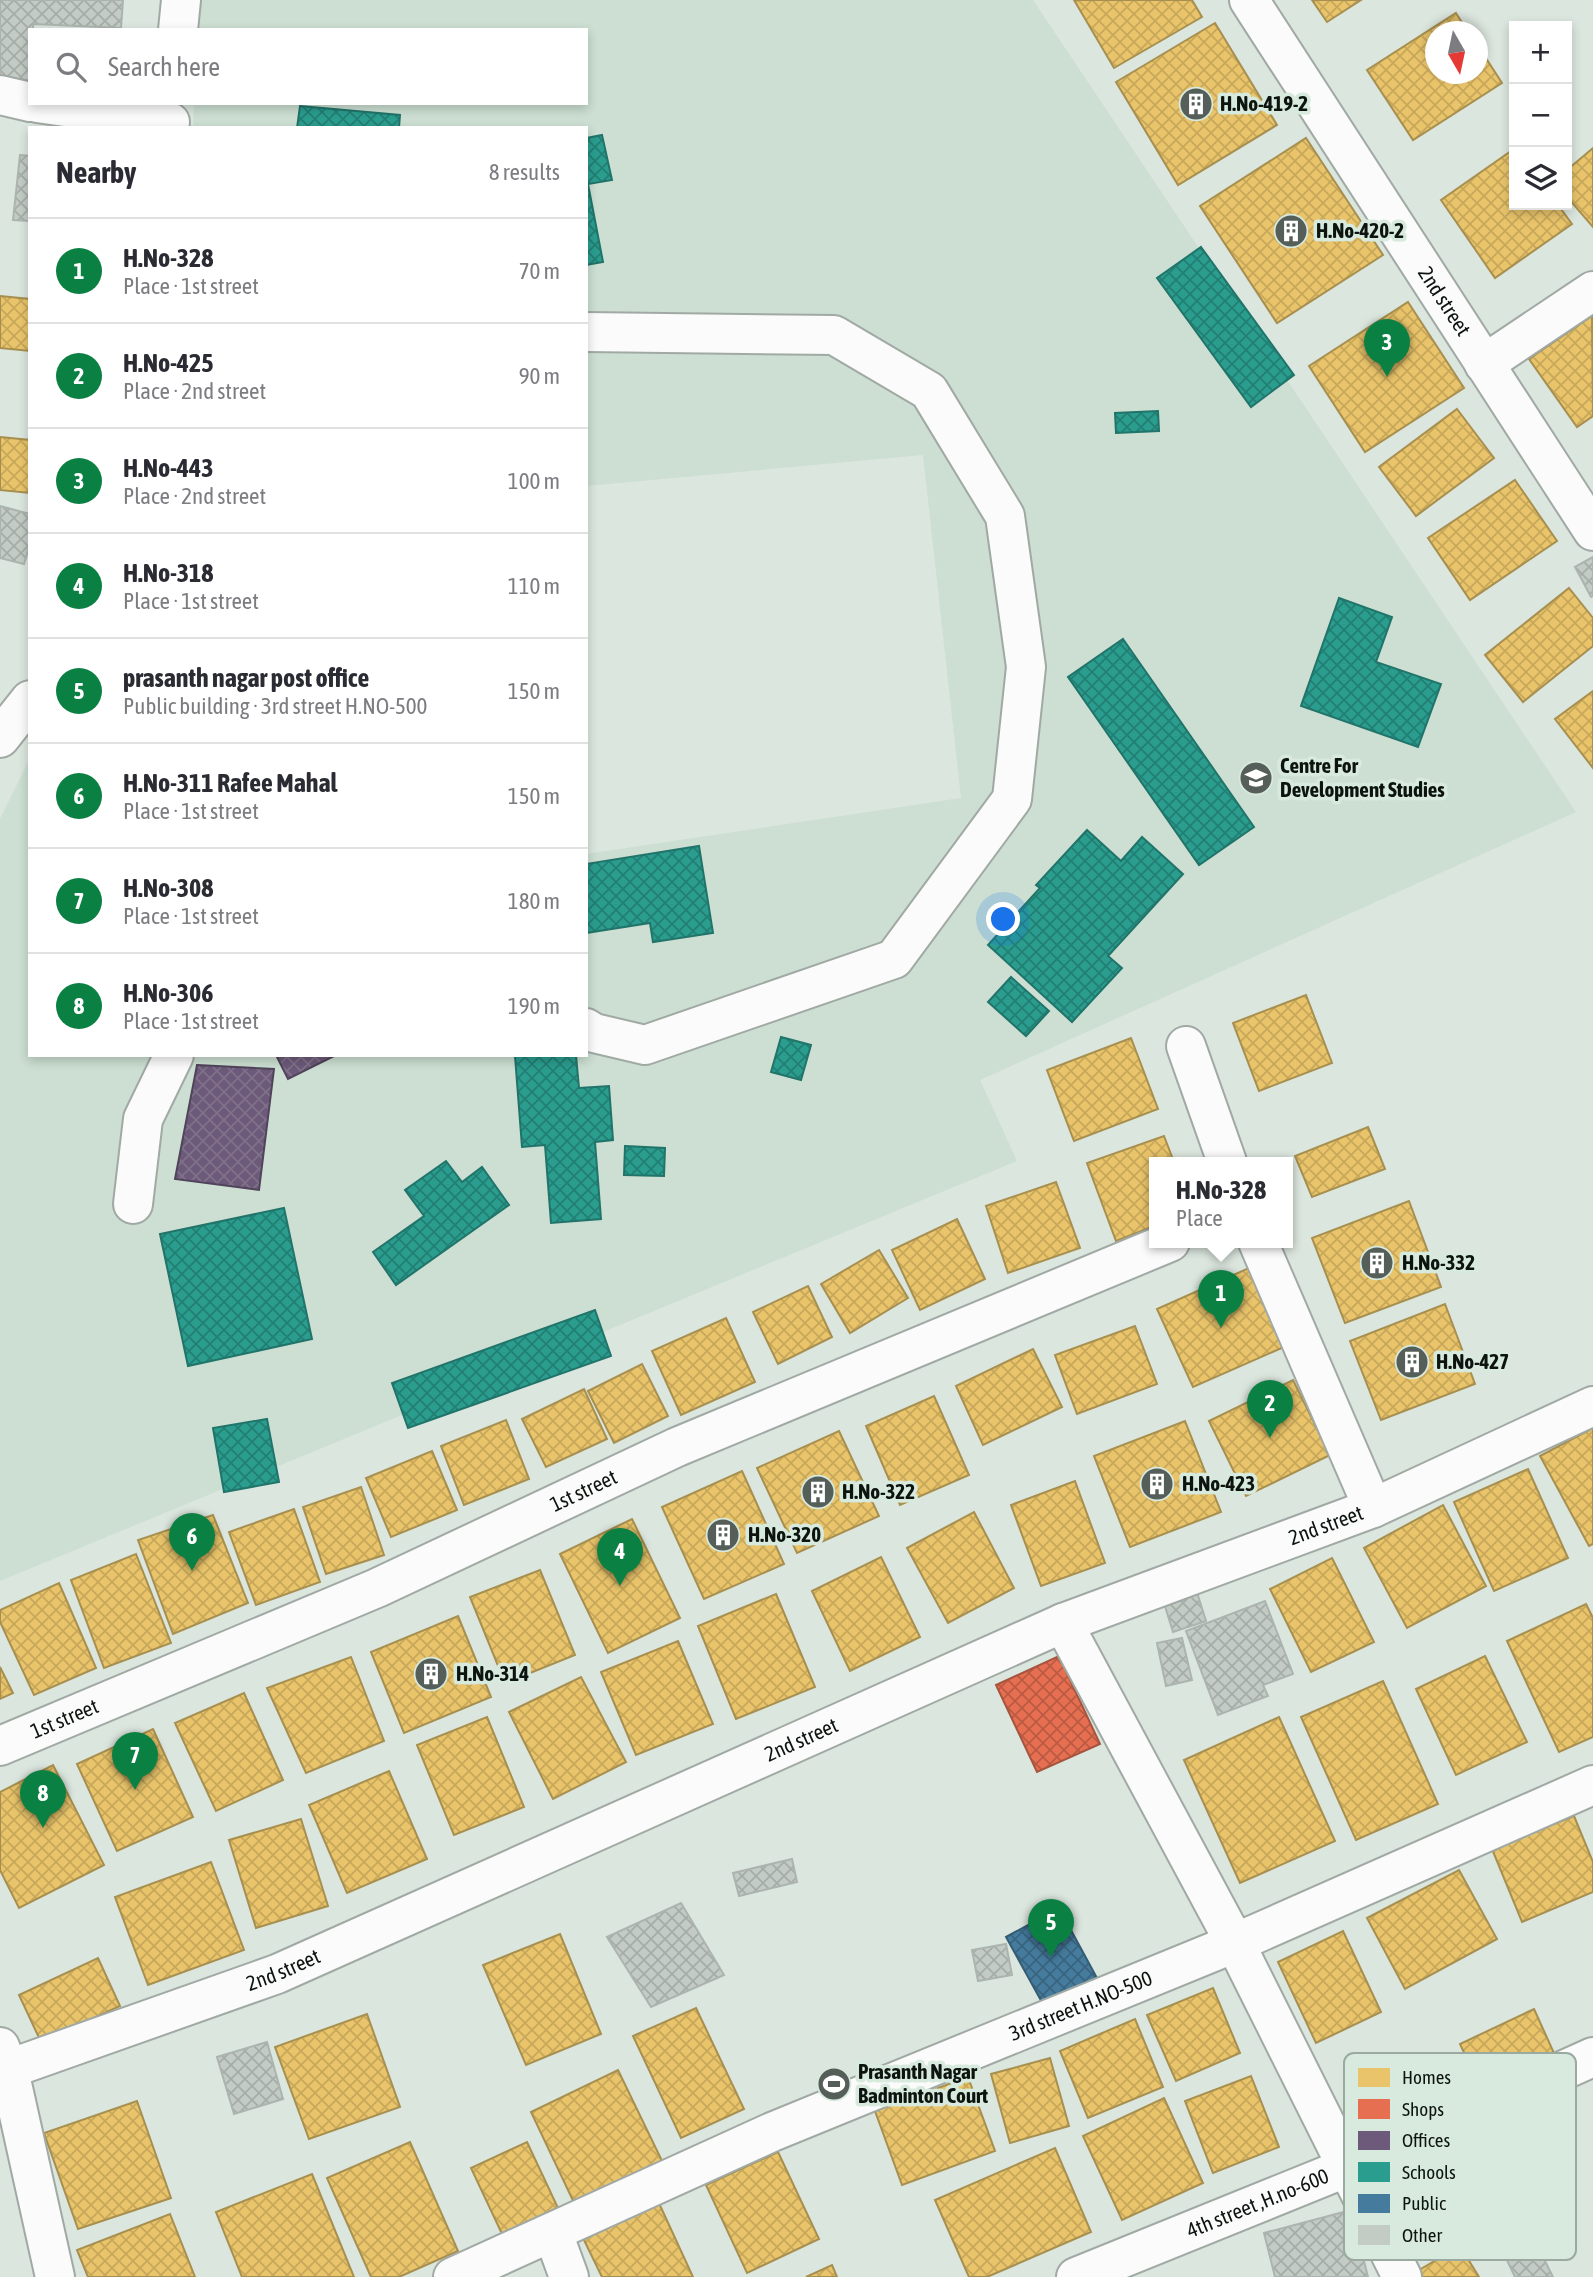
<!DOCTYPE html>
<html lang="en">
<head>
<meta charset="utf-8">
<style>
	:root { --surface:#fff; --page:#f2f2f3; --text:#2b2b33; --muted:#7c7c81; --line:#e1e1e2; --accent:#0b8043 }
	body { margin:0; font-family:"Asap Condensed",sans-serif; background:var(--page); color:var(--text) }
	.controls { position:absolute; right:21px; top:21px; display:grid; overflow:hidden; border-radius:0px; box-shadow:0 4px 10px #0003 }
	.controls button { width:63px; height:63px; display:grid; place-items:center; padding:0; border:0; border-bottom:2px solid var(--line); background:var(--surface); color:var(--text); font:35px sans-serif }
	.compass { position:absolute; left:1425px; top:21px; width:63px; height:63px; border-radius:50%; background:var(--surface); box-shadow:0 4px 10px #0003; rotate:171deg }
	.you { position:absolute; left:1004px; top:920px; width:24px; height:24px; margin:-18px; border:5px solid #fff; border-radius:50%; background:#1a73e8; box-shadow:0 0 0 10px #1a73e833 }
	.badge { display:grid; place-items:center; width:46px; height:46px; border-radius:50%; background:var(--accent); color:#fff; font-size:23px; font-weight:700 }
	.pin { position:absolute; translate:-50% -58px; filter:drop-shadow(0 2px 4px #0008) }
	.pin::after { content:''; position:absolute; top:37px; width:24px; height:21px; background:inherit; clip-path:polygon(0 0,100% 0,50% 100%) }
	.popup { position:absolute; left:1149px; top:1157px; width:144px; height:91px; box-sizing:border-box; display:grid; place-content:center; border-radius:0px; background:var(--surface); filter:drop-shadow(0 2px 5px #0005); font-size:23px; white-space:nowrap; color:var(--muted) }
	.popup b { font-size:26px; color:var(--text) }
	.popup::after { content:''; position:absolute; left:50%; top:100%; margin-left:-14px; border:14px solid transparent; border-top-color:var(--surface) }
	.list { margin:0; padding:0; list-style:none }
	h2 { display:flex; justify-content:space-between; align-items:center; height:91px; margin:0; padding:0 28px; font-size:30px }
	h2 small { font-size:23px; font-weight:400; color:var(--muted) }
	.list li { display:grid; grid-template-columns:46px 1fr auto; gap:21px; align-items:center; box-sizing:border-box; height:105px; padding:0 28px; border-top:2px solid var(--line) }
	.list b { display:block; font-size:26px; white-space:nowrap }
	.list p { margin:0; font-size:23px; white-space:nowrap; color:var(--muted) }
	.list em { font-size:23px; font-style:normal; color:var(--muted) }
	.icon { flex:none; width:38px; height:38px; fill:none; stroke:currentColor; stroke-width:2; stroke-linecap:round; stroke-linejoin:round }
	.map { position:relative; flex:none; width:1593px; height:2277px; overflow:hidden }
	.search { position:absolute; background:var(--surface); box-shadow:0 4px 10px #0003; left:28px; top:28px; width:560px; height:77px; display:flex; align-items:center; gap:18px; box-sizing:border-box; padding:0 24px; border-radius:0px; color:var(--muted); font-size:26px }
	.panel { position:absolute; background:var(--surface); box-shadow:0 4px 10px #0003; left:28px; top:126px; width:560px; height:931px; border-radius:0px }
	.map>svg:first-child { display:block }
</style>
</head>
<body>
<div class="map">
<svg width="1593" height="2277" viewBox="0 0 1593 2277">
	<defs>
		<pattern id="homes-cross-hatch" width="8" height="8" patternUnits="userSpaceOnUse" patternTransform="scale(1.75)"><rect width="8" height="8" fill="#e9c46a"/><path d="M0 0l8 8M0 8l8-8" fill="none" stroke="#c7a85b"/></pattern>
		<pattern id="shops-cross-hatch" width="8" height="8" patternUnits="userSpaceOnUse" patternTransform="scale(1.75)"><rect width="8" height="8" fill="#e76f51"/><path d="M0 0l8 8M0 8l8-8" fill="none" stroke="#ba5a42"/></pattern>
		<pattern id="offices-cross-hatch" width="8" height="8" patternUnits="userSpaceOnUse" patternTransform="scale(1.75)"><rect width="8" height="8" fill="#6d597a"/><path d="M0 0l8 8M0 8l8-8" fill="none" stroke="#7f7189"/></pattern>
		<pattern id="schools-cross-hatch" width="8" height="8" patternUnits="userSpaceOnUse" patternTransform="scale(1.75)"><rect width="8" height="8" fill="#2a9d8f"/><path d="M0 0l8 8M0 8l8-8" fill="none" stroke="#227f73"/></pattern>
		<pattern id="public-cross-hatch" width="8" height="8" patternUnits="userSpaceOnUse" patternTransform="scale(1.75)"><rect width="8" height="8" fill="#457b9d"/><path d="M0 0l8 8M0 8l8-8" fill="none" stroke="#38647f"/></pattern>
		<pattern id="building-cross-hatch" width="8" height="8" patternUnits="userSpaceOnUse" patternTransform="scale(1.75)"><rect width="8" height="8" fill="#c3cbc5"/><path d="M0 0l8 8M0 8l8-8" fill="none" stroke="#a6ada8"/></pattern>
	</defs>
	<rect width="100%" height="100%" fill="#dbe6de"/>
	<polygon fill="#ccdfd2" points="198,0 1033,0 1576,812 980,1080 1017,1161 0,1581 0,819 30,758 30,1055 586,1055 586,854 961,798 923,455 586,486 586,128 193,128 194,103 586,103 586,30 197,30"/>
	<g fill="url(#homes-cross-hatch)" stroke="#a78f4f" stroke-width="2">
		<polygon points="1074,0 1192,0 1202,17 1114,68"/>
		<polygon points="1312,0 1361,0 1327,22"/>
		<polygon points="1456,13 1468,32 1436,32 1436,74 1478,74 1478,46 1502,83 1413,140 1367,70"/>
		<polygon points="1215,23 1277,125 1178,185 1116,82"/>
		<polygon points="1306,138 1383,255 1277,323 1200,206"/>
		<polygon points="1593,148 1593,227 1567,197 1567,170"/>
		<polygon points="1514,149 1514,205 1558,205 1572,224 1495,278 1441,200"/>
		<polygon points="0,296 30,299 30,351 0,348"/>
		<polygon points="1408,302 1464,388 1365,452 1309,366"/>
		<polygon points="1592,316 1593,416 1577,427 1529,359"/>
		<polygon points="1457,409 1494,458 1416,516 1379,467"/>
		<polygon points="0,437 30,440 30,493 0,490"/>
		<polygon points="1515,480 1557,541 1470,600 1428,538"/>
		<polygon points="1569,588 1593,618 1593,646 1523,702 1485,655"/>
		<polygon points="1593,691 1593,768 1555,719"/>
		<polygon points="1306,995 1332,1063 1259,1091 1233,1023"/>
		<polygon points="1131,1038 1158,1109 1074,1141 1047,1070"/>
		<polygon points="1368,1127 1385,1169 1312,1197 1295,1156"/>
		<polygon points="1164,1136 1174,1162 1154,1162 1154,1226 1116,1241 1087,1163"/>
		<polygon points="1056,1182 1080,1248 1008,1273 986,1206"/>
		<polygon points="1409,1201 1441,1287 1345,1323 1312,1238"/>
		<polygon points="957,1219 985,1279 920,1310 892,1250"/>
		<polygon points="879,1250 908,1298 850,1333 821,1284"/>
		<polygon points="1249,1268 1284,1347 1193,1387 1157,1309"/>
		<polygon points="808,1286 832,1337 778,1364 753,1312"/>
		<polygon points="1445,1304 1475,1384 1381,1420 1350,1341"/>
		<polygon points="726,1318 755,1382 681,1415 652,1351"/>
		<polygon points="1135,1326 1157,1384 1077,1414 1055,1355"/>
		<polygon points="1033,1349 1062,1407 983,1445 956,1386"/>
		<polygon points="642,1364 668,1416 614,1443 588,1391"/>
		<polygon points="1293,1380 1330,1455 1246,1496 1209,1421"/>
		<polygon points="584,1389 607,1439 546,1467 522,1419"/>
		<polygon points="934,1396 969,1475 900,1505 866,1426"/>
		<polygon points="506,1420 529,1479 464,1505 441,1446"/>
		<polygon points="1185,1421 1221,1512 1130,1547 1094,1456"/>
		<polygon points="1593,1428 1593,1544 1589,1546 1540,1456"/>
		<polygon points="839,1431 879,1516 797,1553 757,1468"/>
		<polygon points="432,1451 457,1510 391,1537 366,1478"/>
		<polygon points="1528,1469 1568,1558 1494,1591 1454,1502"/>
		<polygon points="742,1471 784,1564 704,1599 662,1507"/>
		<polygon points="1075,1481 1105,1563 1041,1586 1011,1505"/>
		<polygon points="361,1487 384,1555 326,1574 303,1507"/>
		<polygon points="1443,1505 1486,1586 1407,1628 1364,1548"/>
		<polygon points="294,1509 320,1582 256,1605 229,1532"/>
		<polygon points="974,1512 1014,1588 948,1623 907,1548"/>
		<polygon points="213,1515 248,1603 173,1634 138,1540"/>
		<polygon points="632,1519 680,1618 608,1653 560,1554"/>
		<polygon points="136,1554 171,1643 104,1668 71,1580"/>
		<polygon points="881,1557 920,1637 850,1671 812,1591"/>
		<polygon points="1332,1558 1374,1642 1311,1672 1270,1589"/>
		<polygon points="540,1570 575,1655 505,1683 470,1597"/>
		<polygon points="59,1583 96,1668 34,1695 0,1622 0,1610"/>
		<polygon points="776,1594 815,1687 736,1719 698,1626"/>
		<polygon points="1586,1604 1593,1618 1593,1737 1559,1752 1507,1641"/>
		<polygon points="458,1616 491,1697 404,1733 371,1652"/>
		<polygon points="678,1641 713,1724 636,1755 601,1672"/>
		<polygon points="1485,1656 1527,1742 1456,1775 1416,1689"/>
		<polygon points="351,1657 384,1741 306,1773 267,1688"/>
		<polygon points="0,1667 13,1693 0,1699"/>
		<polygon points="581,1677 626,1762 553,1799 509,1712"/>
		<polygon points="1383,1681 1438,1804 1356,1840 1301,1717"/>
		<polygon points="244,1693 283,1780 216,1811 175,1723"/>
		<polygon points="487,1717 524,1807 454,1835 417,1745"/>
		<polygon points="1279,1717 1335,1841 1240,1883 1184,1760"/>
		<polygon points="153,1729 193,1817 117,1851 77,1764"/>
		<polygon points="53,1765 104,1865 19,1908 0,1870 0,1792"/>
		<polygon points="389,1771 427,1859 347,1893 309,1805"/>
		<polygon points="1574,1816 1593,1862 1593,1892 1522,1922 1492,1849"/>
		<polygon points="301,1819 328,1906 256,1928 229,1840"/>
		<polygon points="211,1862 244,1950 148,1985 115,1897"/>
		<polygon points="1459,1870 1497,1939 1405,1989 1367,1918"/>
		<polygon points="1343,1931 1381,2012 1316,2043 1278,1962"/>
		<polygon points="560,1934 601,2034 526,2065 483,1965"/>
		<polygon points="98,1958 120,2006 41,2042 19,1995"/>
		<polygon points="1213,1988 1240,2053 1176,2081 1147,2015"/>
		<polygon points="696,2008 744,2109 681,2138 633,2036"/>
		<polygon points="1534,2009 1558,2062 1484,2096 1460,2044"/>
		<polygon points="367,2014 400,2107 309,2139 275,2047"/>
		<polygon points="1135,2019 1163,2087 1088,2118 1060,2051"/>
		<polygon points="1050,2058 1069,2126 1010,2143 991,2074"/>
		<polygon points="1395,2062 1423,2120 1372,2145 1344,2087"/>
		<polygon points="618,2070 664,2165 576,2207 531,2112"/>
		<polygon points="1251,2076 1279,2147 1213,2173 1185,2101"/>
		<polygon points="968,2077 995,2151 902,2185 875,2111"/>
		<polygon points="1164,2098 1203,2183 1122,2220 1083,2136"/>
		<polygon points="137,2101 171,2198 78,2229 44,2133"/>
		<polygon points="410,2142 458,2251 399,2277 371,2277 327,2178"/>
		<polygon points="527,2142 558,2208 502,2234 471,2168"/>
		<polygon points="1480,2147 1511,2208 1462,2232 1431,2171"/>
		<polygon points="1055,2148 1091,2232 987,2277 969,2277 935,2200"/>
		<polygon points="778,2152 819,2239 747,2273 706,2185"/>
		<polygon points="1410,2164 1452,2233 1421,2251 1380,2183"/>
		<polygon points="312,2174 354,2277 242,2277 216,2212"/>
		<polygon points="658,2201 693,2277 602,2277 582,2236"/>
		<polygon points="170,2214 195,2277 88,2277 77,2250"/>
		<polygon points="1460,2246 1479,2277 1423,2277 1419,2270"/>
		<polygon points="832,2265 837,2277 806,2277"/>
	</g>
	<polygon fill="url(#shops-cross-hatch)" stroke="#a6543e" stroke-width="2" points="1059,1656 1100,1744 1037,1772 996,1685"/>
	<g fill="url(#offices-cross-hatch)" stroke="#50445a" stroke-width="2">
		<polygon points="276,1055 336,1055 288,1079"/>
		<polygon points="197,1065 274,1069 259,1190 175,1179"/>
	</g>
	<g fill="url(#schools-cross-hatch)" stroke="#217469" stroke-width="2">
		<polygon points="300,106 400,115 399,128 297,128"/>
		<polygon points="602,135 612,180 588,184 603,262 586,265 586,138"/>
		<polygon points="1201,247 1294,375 1251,407 1157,278"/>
		<polygon points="1158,411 1159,431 1116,433 1115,413"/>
		<polygon points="1339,598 1392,617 1376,662 1441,684 1418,747 1301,706"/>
		<polygon points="1123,639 1254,827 1199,865 1068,677"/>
		<polygon points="1087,830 1121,861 1142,837 1183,874 1108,956 1122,968 1072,1022 988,945 1040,888 1036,885"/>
		<polygon points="699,846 713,933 653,942 650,923 586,933 586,864"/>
		<polygon points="1011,977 1049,1011 1026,1036 988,1002"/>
		<polygon points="781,1037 811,1045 801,1080 771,1072"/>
		<polygon points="576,1055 579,1088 609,1086 613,1140 595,1142 601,1219 551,1223 545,1145 522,1147 515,1056"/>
		<polygon points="625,1146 665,1148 664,1176 624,1175"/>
		<polygon points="446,1161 462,1182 482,1167 509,1205 396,1285 373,1252 424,1216 405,1190"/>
		<polygon points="284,1208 312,1339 188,1366 160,1234"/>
		<polygon points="595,1310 611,1356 408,1428 392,1383"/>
		<polygon points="267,1419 279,1482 224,1492 213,1428"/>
	</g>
	<polygon fill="url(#public-cross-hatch)" stroke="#345c73" stroke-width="2" points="1059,1908 1097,1978 1044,2006 1006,1937"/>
	<g fill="url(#building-cross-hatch)" stroke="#acb4af" stroke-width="2">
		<polygon points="0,0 123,0 121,28 33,24 33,30 30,30 30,80 0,78"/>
		<polygon points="20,155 30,156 30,221 13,220"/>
		<polygon points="0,506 30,514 30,544 24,564 0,558"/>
		<polygon points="1593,557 1593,596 1591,597 1575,567"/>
		<polygon points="1196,1589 1206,1621 1173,1632 1163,1600"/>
		<polygon points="1265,1601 1293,1674 1263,1685 1268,1696 1218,1715 1186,1631"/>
		<polygon points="1182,1638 1192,1680 1166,1686 1157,1643"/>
		<polygon points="792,1859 797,1882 739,1896 733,1873"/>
		<polygon points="681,1903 724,1975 651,2007 607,1937"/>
		<polygon points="1006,1944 1012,1975 978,1981 972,1950"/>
		<polygon points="267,2042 283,2099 234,2114 217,2057"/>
		<polygon points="1539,2121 1562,2173 1522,2191 1499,2140"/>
		<polygon points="1351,2210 1368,2277 1275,2277 1264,2233"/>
		<polygon points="1534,2239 1553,2277 1515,2277 1504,2254"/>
	</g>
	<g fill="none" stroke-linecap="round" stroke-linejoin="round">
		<defs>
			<g id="minor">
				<path id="s1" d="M 1249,0 L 1593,531"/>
				<polyline points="178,30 181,0"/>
				<polyline points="0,95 30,102"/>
				<polyline points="37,103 170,122"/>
				<polyline points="586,332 834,335 929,391 1005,516 1026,667 1012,799 894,959 645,1045 594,1033 586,1028"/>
				<polyline points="1484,364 1593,291"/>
				<polyline points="0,738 30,700"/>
				<polyline points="1186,1046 1227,1162"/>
				<polyline points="133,1204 143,1119 174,1055"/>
				<polyline points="1258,1242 1373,1508"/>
				<polyline points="1063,1623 1235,1943 1402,2277"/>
				<path id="s2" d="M 0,1746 L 377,1588 L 677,1447 L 1170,1242"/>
				<polyline points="0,2047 9,2070 55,2277"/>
				<path id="s3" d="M 0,2072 L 277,1974 L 1063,1623 L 1373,1508 L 1593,1406"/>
				<polyline points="553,2233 569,2277"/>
				<path id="s4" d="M 453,2277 L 772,2132 L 1235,1943 L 1593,1785"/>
				<path id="s5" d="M 1076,2277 L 1348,2167 L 1593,2057"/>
			</g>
		</defs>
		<use href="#minor" stroke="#a1a9a4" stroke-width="42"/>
		<use href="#minor" stroke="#fafbfa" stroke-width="38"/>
	</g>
	<defs>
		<symbol id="building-disc" viewBox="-11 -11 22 22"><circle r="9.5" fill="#555e58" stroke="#d7eadd"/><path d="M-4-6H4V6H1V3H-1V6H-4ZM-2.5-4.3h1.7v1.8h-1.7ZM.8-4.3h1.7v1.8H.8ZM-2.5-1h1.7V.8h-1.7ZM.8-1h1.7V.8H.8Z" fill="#fff"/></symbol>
		<symbol id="university-disc" viewBox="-11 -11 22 22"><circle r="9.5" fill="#555e58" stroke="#d7eadd"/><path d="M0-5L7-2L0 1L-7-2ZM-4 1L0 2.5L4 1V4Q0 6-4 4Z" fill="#fff"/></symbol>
		<symbol id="stadium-disc" viewBox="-11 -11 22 22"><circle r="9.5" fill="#555e58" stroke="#d7eadd"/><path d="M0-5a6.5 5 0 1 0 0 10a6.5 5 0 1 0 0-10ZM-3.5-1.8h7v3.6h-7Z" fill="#fff"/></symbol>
	</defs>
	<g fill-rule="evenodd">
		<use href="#building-disc" x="1177" y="85" width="38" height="38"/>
		<use href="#building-disc" x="1272" y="212" width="38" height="38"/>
		<use href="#university-disc" x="1237" y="759" width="38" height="38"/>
		<use href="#building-disc" x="1358" y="1244" width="38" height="38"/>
		<use href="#building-disc" x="1393" y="1343" width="38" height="38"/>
		<use href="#building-disc" x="1138" y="1465" width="38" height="38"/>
		<use href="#building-disc" x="799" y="1473" width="38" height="38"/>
		<use href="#building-disc" x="704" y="1516" width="38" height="38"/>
		<use href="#building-disc" x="412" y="1655" width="38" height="38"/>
		<use href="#stadium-disc" x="815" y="2065" width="38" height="38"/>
	</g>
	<g text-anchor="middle" stroke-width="7" stroke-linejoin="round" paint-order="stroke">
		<g font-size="21" font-weight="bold" fill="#0d1410" stroke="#d7eadd" text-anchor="start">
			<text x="1220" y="111">H.No-419-2</text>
			<text x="1316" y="238">H.No-420-2</text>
			<text x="1280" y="773">Centre For<tspan x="1280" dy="24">Development Studies</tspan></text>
			<text x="1402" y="1270">H.No-332</text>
			<text x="1436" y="1369">H.No-427</text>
			<text x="1182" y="1491">H.No-423</text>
			<text x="842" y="1499">H.No-322</text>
			<text x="748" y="1542">H.No-320</text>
			<text x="456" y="1681">H.No-314</text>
			<text x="858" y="2079">Prasanth Nagar<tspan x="858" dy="24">Badminton Court</tspan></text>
		</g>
		<g font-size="21" fill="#0d1410" stroke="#d7eadd">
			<text dy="7" stroke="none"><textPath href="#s1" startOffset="359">2nd street</textPath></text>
			<text dy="7" stroke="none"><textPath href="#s2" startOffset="637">1st street</textPath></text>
			<text dy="7" stroke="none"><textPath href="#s3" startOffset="1435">2nd street</textPath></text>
			<text dy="7" stroke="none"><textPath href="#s2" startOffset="70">1st street</textPath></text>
			<text dy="7" stroke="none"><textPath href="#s3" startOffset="868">2nd street</textPath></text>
			<text dy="7" stroke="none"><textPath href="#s3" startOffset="301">2nd street</textPath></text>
			<text dy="7" stroke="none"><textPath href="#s4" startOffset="684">3rd street H.NO-500</textPath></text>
			<text dy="7" stroke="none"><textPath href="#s5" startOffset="196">4th street ,H.no-600</textPath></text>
		</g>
	</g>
	<rect x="1344" y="2053" width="232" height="207" rx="10" fill="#d7eadd" stroke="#9aaaa0" stroke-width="2"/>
	<rect x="1358" y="2068" width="32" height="19" fill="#e9c46a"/>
	<rect x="1358" y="2099" width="32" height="20" fill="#e76f51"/>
	<rect x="1358" y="2131" width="32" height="19" fill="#6d597a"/>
	<rect x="1358" y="2162" width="32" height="20" fill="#2a9d8f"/>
	<rect x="1358" y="2194" width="32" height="19" fill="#457b9d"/>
	<rect x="1358" y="2225" width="32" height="20" fill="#c3cbc5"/>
	<g font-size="19" fill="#0d1410">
		<text x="1402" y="2084">Homes</text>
		<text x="1402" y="2116">Shops</text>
		<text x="1402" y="2147">Offices</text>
		<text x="1402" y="2179">Schools</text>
		<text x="1402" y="2210">Public</text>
		<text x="1402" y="2242">Other</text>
	</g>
</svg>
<div class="controls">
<button>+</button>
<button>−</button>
<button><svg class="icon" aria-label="layers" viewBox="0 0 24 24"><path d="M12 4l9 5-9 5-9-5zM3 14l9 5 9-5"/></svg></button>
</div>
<svg class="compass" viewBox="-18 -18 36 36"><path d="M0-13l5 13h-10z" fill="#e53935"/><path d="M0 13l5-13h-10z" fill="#7c7c81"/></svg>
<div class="you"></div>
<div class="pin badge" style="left:1221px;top:1328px">1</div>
<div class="popup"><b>H.No-328</b>Place</div>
<div class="pin badge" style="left:1270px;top:1438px">2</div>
<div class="pin badge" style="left:1387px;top:377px">3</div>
<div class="pin badge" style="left:620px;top:1586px">4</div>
<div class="pin badge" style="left:1051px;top:1957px">5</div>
<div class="pin badge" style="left:192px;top:1571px">6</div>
<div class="pin badge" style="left:135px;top:1790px">7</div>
<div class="pin badge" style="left:43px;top:1828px">8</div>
<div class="search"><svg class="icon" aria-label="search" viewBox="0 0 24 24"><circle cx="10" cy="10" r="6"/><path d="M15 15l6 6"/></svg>Search here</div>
<section class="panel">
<h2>Nearby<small>8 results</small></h2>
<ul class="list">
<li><span class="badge">1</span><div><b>H.No-328</b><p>Place · 1st street</p></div><em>70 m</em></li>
<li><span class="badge">2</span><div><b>H.No-425</b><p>Place · 2nd street</p></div><em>90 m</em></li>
<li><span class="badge">3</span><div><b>H.No-443</b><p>Place · 2nd street</p></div><em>100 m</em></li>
<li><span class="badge">4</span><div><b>H.No-318</b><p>Place · 1st street</p></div><em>110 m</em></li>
<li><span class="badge">5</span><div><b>prasanth nagar post office</b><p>Public building · 3rd street H.NO-500</p></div><em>150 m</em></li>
<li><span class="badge">6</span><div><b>H.No-311 Rafee Mahal</b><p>Place · 1st street</p></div><em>150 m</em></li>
<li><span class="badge">7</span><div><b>H.No-308</b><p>Place · 1st street</p></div><em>180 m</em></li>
<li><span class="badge">8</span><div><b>H.No-306</b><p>Place · 1st street</p></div><em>190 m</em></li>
</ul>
</section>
</div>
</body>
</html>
